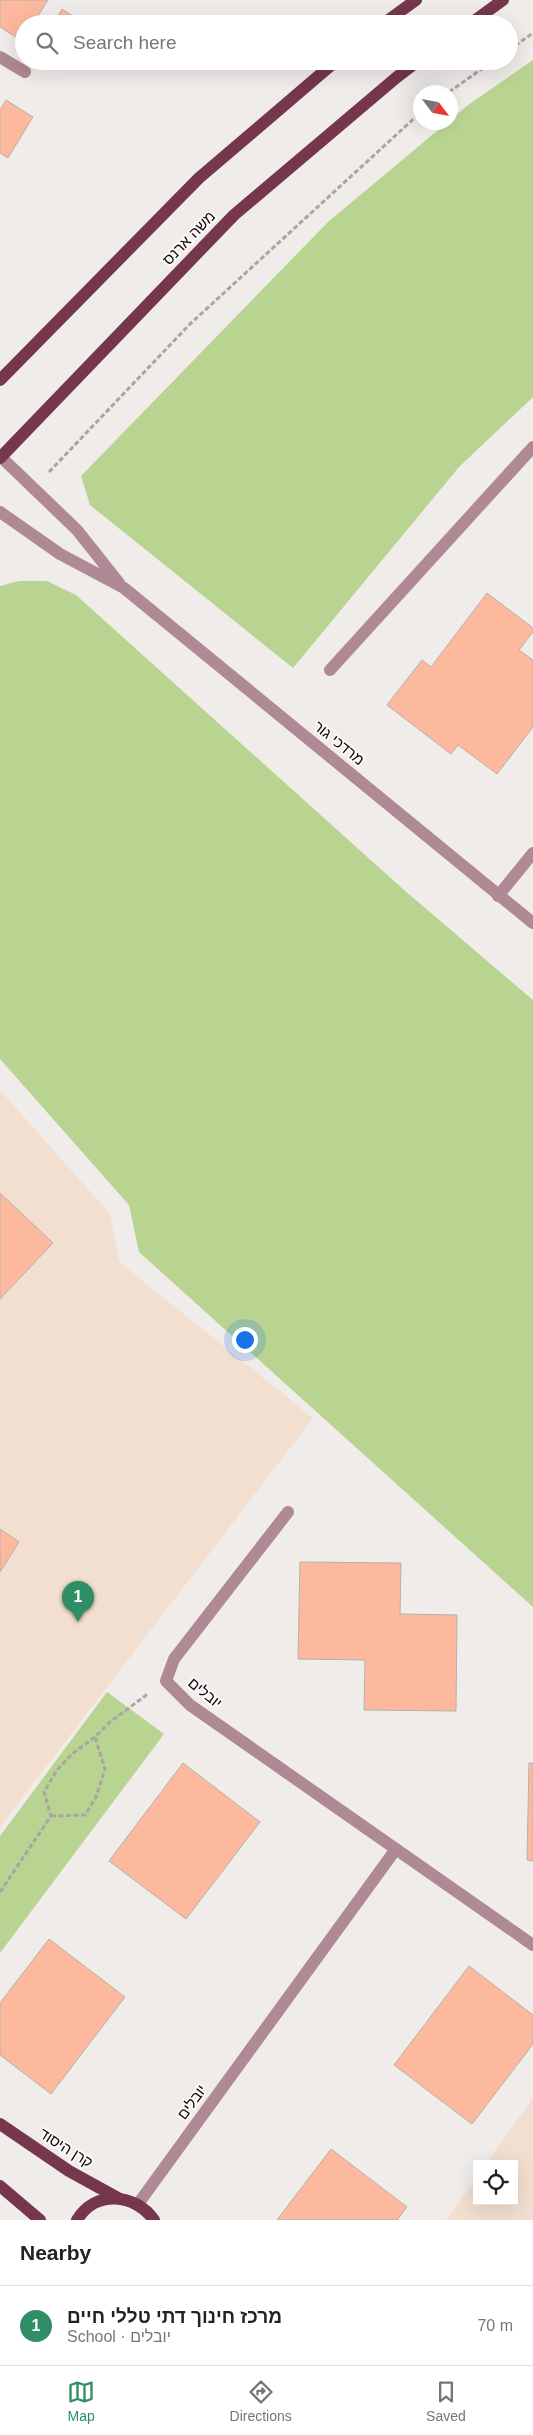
<!DOCTYPE html>
<html lang="en">
<head>
<meta charset="utf-8">
<style>
	:root { --surface:#fff; --page:#f2f2f2; --text:#222; --muted:#767676; --line:#e0e0e0; --accent:#2f8e66 }
	body { margin:0; font-family:Helvetica,Heebo,sans-serif; background:var(--page); color:var(--text) }
	.controls { position:absolute; right:15px; bottom:15px; display:grid; overflow:hidden; border-radius:0px; box-shadow:0 5px 20px #0002 }
	.controls button { width:45px; height:45px; display:grid; place-items:center; padding:0; border:0; border-bottom:1px solid var(--line); background:var(--surface); color:var(--text); font:25px sans-serif }
	.compass { position:absolute; left:413px; top:85px; width:45px; height:45px; border-radius:50%; background:var(--surface); box-shadow:0 5px 20px #0002; rotate:122deg }
	.you { position:absolute; left:244px; top:1339px; width:18px; height:18px; margin:-12px; border:4px solid #fff; border-radius:50%; background:#1a73e8; box-shadow:0 0 0 8px #1a73e833 }
	.badge { display:grid; place-items:center; width:32px; height:32px; border-radius:50%; background:var(--accent); color:#fff; font-size:16px; font-weight:700 }
	.pin { position:absolute; translate:-50% -41px; filter:drop-shadow(0 1px 2px #0008) }
	.pin::after { content:''; position:absolute; top:26px; width:18px; height:15px; background:inherit; clip-path:polygon(0 0,100% 0,50% 100%) }
	.list { margin:0; padding:0; list-style:none }
	h2 { display:flex; justify-content:space-between; align-items:center; height:65px; margin:0; padding:0 20px; font-size:21px }
	h2 small { font-size:16px; font-weight:400; color:var(--muted) }
	.list li { display:grid; grid-template-columns:32px 1fr auto; gap:15px; align-items:center; box-sizing:border-box; height:80px; padding:0 20px; border-top:1px solid var(--line) }
	.list b { display:block; font-size:19px; white-space:nowrap }
	.list p { margin:0; font-size:16px; white-space:nowrap; color:var(--muted) }
	.list em { font-size:16px; font-style:normal; color:var(--muted) }
	.icon { flex:none; width:28px; height:28px; fill:none; stroke:currentColor; stroke-width:2; stroke-linecap:round; stroke-linejoin:round }
	.map { position:relative; flex:none; width:533px; height:2220px; overflow:hidden }
	.search { position:absolute; background:var(--surface); box-shadow:0 5px 20px #0002; left:15px; right:15px; top:15px; height:55px; display:flex; align-items:center; gap:12px; box-sizing:border-box; padding:0 18px; border-radius:28px; color:var(--muted); font-size:19px }
	.sheet { height:145px; background:var(--surface) }
	nav { display:flex; justify-content:space-around; align-items:center; box-sizing:border-box; height:70px; border-top:1px solid var(--line); background:var(--surface); font-size:14px; color:var(--muted) }
	nav a { display:grid; justify-items:center; gap:2px }
	nav .on { color:var(--accent) }
	.map>svg:first-child { display:block }
</style>
</head>
<body>
<div class="map">
<svg width="533" height="2220" viewBox="0 0 533 2220">
	<rect width="100%" height="100%" fill="#f0ecea"/>
	<g fill="#f3dfcf">
		<polygon points="0,1090 110,1214 119,1262 313,1418 0,1827"/>
		<polygon points="533,2098 533,2220 446,2220 477,2177 477,2201 514,2201 514,2164 486,2164"/>
	</g>
	<g fill="#b9d391">
		<polygon points="533,60 533,397 459,467 293,668 90,505 81,476 328,222 468,105"/>
		<polygon points="19,581 47,581 76,595 404,890 533,1000 533,1607 139,1252 129,1205 0,1059 0,586"/>
		<polygon points="107,1692 164,1734 0,1953 0,1836"/>
	</g>
	<g fill="#fcb99d" stroke="#b4b1af">
		<polygon points="0,0 48,0 33,24 24,24 22,41 0,27"/>
		<polygon points="62,9 85,24 53,24"/>
		<polygon points="6,100 33,117 8,158 0,153 0,110"/>
		<polygon points="487,593 533,628 533,632 519,650 533,660 533,727 497,774 458,745 451,754 387,705 422,660 431,667"/>
		<polygon points="0,1193 53,1243 0,1299"/>
		<polygon points="0,1529 19,1542 0,1572"/>
		<polygon points="300,1562 401,1563 400,1614 457,1615 456,1711 364,1710 365,1660 298,1659"/>
		<polygon points="183,1763 260,1822 186,1919 109,1861"/>
		<polygon points="529,1763 533,1763 533,1861 527,1860"/>
		<polygon points="49,1939 125,1997 51,2094 0,2055 0,2003"/>
		<polygon points="469,1966 533,2015 533,2044 472,2124 394,2065"/>
		<polygon points="331,2149 407,2207 397,2220 277,2220"/>
	</g>
	<g fill="none" stroke-linecap="round" stroke-linejoin="round">
		<g stroke="#a8a5a3" stroke-width="3" stroke-dasharray="5 2.5" stroke-linecap="butt">
			<polyline points="509,50 533,33"/>
			<polyline points="449,92 493,61"/>
			<polyline points="49,472 190,324 420,113"/>
			<polyline points="51,1816 85,1815 96,1797 105,1769 95,1737"/>
			<polyline points="0,1892 51,1816 44,1792 57,1770 72,1754 95,1737 110,1722 149,1693"/>
		</g>
		<g stroke="#af8993" stroke-width="12">
			<polyline points="0,57 25,72"/>
			<polyline points="0,456 77,530 119,583"/>
			<polyline points="0,512 60,554 124,588 533,923"/>
			<polyline points="330,670 533,447"/>
			<polyline points="498,896 533,853"/>
			<polyline points="288,1512 174,1659 166,1681 190,1705 533,1945"/>
			<polyline points="138,2204 396,1849"/>
		</g>
		<g stroke="#76364b" stroke-width="12">
			<polyline points="383,24 416,0"/>
			<polyline points="470,24 503,0"/>
			<polyline points="0,380 199,178 336,61"/>
			<polyline points="0,458 234,215 397,77 418,61"/>
			<polyline points="0,2124 69,2171 118,2198"/>
			<polyline points="0,2186 40,2220"/>
			<path d="M 77,2220 C 95,2190 135,2193 154,2220"/>
		</g>
	</g>
	<g text-anchor="middle" stroke-width="4" stroke-linejoin="round" paint-order="stroke">
		<g font-size="15" fill="#0c0b0a" stroke="#fef9f8">
			<text transform="translate(189 238) rotate(-46)" y="5">משה ארנס</text>
			<text transform="translate(339 743) rotate(39)" y="5">מרדכי גור</text>
			<text transform="translate(205 1693) rotate(39)" y="5">יובלים</text>
			<text transform="translate(192 2102) rotate(-54)" y="5">יובלים</text>
			<text transform="translate(66 2148) rotate(32)" y="5">קרן היסוד</text>
		</g>
	</g>
</svg>
<div class="controls">
<button><svg class="icon" aria-label="locate" viewBox="0 0 24 24"><circle cx="12" cy="12" r="6"/><path d="M12 2v4M12 18v4M2 12h4M18 12h4"/></svg></button>
</div>
<svg class="compass" viewBox="-18 -18 36 36"><path d="M0-13l5 13h-10z" fill="#e53935"/><path d="M0 13l5-13h-10z" fill="#767676"/></svg>
<div class="you"></div>
<div class="pin badge" style="left:78px;top:1622px">1</div>
<div class="search"><svg class="icon" aria-label="search" viewBox="0 0 24 24"><circle cx="10" cy="10" r="6"/><path d="M15 15l6 6"/></svg>Search here</div>
</div>
<section class="sheet">
<h2>Nearby<small></small></h2>
<ul class="list">
<li><span class="badge">1</span><div><b>מרכז חינוך דתי טללי חיים</b><p>School · יובלים</p></div><em>70 m</em></li>
</ul>
</section>
<nav>
<a class="on"><svg class="icon" aria-label="map" viewBox="0 0 24 24"><path d="M3 6l6-2 6 2 6-2v14l-6 2-6-2-6 2zM9 4v14M15 6v14"/></svg>Map</a>
<a><svg class="icon" aria-label="directions" viewBox="0 0 24 24"><path d="M12 3l9 9-9 9-9-9zM9 14v-3h6M13 9l2 2-2 2"/></svg>Directions</a>
<a><svg class="icon" aria-label="saved" viewBox="0 0 24 24"><path d="M7 4h10v16l-5-4-5 4z"/></svg>Saved</a>
</nav>
</body>
</html>
